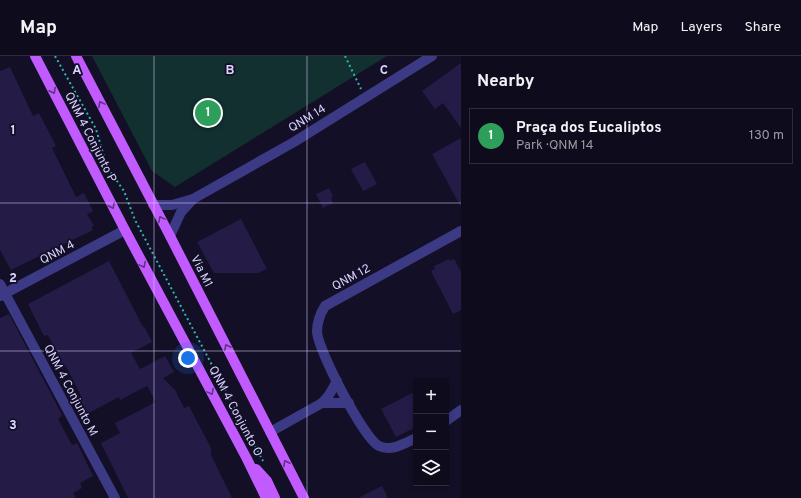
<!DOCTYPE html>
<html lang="en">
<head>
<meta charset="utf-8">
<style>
	:root { --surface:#0e0b1c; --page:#1c1929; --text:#f1f3f6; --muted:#9b9ba3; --line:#2e2b3b; --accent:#b45309 }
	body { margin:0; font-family:Overpass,sans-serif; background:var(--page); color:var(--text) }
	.controls { position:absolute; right:12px; bottom:12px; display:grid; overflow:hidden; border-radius:0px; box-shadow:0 2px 6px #0003 }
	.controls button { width:36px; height:36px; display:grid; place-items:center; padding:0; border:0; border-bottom:1px solid var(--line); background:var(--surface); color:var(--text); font:20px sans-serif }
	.you { position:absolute; left:188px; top:302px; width:14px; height:14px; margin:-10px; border:3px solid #fff; border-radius:50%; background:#1a73e8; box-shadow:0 0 0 6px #1a73e833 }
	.badge { display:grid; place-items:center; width:26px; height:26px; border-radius:50%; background:var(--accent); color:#fff; font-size:13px; font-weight:700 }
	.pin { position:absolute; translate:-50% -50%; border:2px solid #fff; box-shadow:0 1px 4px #0006 }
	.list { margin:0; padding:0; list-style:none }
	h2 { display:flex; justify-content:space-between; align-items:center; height:52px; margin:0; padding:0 16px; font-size:17px }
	h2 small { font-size:13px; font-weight:400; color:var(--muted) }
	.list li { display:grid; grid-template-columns:26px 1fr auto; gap:12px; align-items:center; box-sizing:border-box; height:56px; margin:0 8px 8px; padding:0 8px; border:1px solid var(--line); border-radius:0px }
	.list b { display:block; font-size:15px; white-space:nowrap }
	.list p { margin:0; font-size:13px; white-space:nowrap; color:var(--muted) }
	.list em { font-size:13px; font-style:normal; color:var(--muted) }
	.icon { flex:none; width:22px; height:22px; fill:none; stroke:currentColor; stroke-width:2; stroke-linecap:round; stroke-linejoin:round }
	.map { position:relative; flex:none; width:461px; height:442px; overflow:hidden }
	header { display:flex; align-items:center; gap:24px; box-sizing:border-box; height:56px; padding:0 20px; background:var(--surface); border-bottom:1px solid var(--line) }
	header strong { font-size:19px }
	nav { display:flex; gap:22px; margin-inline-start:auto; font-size:14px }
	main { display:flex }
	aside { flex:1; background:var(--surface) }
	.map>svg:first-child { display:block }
</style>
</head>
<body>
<header>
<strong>Map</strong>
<nav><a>Map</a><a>Layers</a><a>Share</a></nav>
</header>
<main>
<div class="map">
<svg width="461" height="442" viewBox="0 0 461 442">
	<rect width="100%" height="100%" fill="#130f26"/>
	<polygon fill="#12302f" points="92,0 387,0 175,131 152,115"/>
	<g fill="#241b47">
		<polygon points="461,7 461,72 443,47 435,53 422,35"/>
		<polygon points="10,11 33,60 39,57 56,90 52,92 76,141 84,137 93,155 87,158 94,170 91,171 93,174 11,214 0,194 0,15"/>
		<polygon points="461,82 461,151 432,98"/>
		<polygon points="365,106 377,128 363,135 351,113"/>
		<polygon points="329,132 333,140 331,142 333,147 323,152 316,138"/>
		<polygon points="241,163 267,213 258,217 214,217 197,186"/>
		<polygon points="449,203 450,205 454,203 461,216 461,254 453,258 431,215 435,213 434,210"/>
		<polygon points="109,205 143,271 144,270 152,286 131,297 140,313 165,300 174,316 163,322 175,334 184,352 189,350 211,392 211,399 232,442 128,442 101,387 120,377 115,367 156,346 147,330 120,344 119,341 85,359 78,345 82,342 66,310 62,313 53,297 56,295 48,279 44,280 28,248"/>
		<polygon points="9,258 60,355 62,360 58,363 72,389 77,387 93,420 80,427 82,432 73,437 76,442 0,442 0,262"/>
		<polygon points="416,335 416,371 396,381 381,353"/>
		<polygon points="382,430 388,442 358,442"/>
	</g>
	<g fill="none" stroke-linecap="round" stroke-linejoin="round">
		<g stroke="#2fb8b0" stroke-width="2" stroke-dasharray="2 3" stroke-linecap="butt">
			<polyline points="55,0 96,73 107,111 124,135 135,164 263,405"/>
			<polyline points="345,0 361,33"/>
		</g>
		<g stroke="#3d3a85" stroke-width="10">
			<polyline points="153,149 172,149 193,143 294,86 432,0"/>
			<polyline points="170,180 181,156 193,143"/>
			<polyline points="0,228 115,442"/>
			<polyline points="0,240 125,174"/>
			<polyline points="322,347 349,347"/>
			<polyline points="446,365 461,354"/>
			<polyline points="270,376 322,347 329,339 337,325"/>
			<path d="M 416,382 C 405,387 392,396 379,390 C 364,383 318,294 317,276 C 317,267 320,258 325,250 L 461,175"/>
		</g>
		<g stroke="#c25bff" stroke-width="10">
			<polyline points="35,0 125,174 247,403 266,442"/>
			<polyline points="76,0 170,180 304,442"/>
			<polyline points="256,413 267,425 275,442"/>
		</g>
	</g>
	<defs><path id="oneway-chevron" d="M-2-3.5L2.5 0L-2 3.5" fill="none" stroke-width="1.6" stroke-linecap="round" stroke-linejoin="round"/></defs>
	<g stroke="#623188">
		<use href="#oneway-chevron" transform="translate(53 35) rotate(63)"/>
		<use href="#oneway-chevron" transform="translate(101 48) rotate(-118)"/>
		<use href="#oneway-chevron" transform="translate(112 150) rotate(63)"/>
		<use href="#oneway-chevron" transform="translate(161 163) rotate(-118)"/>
		<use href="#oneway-chevron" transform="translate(143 209) rotate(62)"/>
		<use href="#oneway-chevron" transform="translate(227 291) rotate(-117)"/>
		<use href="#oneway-chevron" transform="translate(211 336) rotate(62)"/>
		<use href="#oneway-chevron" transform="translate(286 407) rotate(-117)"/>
	</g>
	<path fill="none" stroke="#d9d4ff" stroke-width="1" stroke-opacity="0.55" d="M 154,0 L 154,442M 307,0 L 307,442M 0,147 L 461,147M 0,295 L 461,295"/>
	<g text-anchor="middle" stroke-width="3.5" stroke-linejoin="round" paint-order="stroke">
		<g font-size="12" fill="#d9d4ff" stroke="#130f26">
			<text transform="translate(307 62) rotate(-32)" y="4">QNM 14</text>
			<text transform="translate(91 81) rotate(63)" y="4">QNM 4 Conjunto P</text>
			<text transform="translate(57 196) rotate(-28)" y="4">QNM 4</text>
			<text transform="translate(202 215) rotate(63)" y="4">Via M1</text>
			<text transform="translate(351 221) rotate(-29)" y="4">QNM 12</text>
			<text transform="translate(71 334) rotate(62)" y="4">QNM 4 Conjunto M</text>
			<text transform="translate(236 355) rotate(62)" y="4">QNM 4 Conjunto O</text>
		</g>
	</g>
	<g font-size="13" text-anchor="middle" font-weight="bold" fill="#d9d4ff" stroke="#130f26" stroke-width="3.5" stroke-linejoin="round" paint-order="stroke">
		<text x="77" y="18">A</text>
		<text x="230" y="18">B</text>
		<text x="384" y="18">C</text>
		<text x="13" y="78">1</text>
		<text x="13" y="226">2</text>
		<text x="13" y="373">3</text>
	</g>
</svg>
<div class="controls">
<button>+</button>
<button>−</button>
<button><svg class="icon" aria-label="layers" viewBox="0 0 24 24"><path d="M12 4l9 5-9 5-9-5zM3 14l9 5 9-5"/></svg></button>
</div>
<div class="you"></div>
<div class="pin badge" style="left:208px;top:57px;background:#2e9e5b">1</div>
</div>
<aside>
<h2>Nearby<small></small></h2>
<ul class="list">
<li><span class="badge" style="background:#2e9e5b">1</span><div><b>Praça dos Eucaliptos</b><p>Park · QNM 14</p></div><em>130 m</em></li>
</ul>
</aside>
</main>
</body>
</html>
